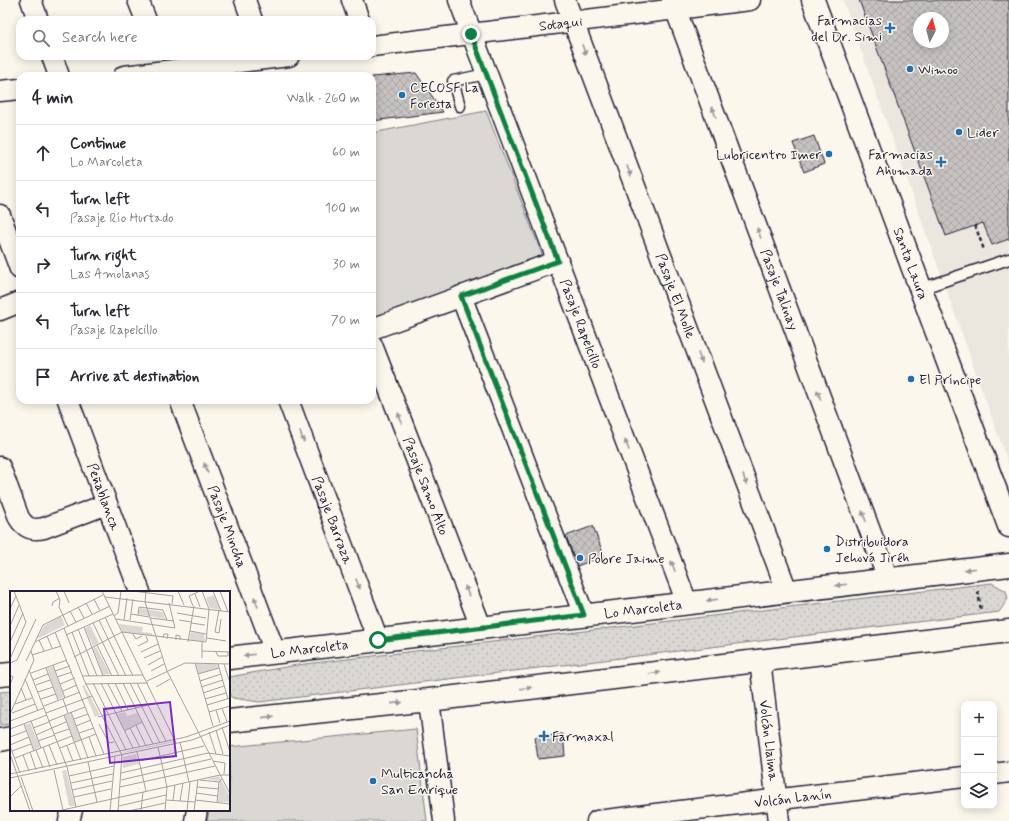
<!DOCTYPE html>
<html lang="en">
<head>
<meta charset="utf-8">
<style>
	:root { --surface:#fff; --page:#f7f7f7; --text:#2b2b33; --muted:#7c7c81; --line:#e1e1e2 }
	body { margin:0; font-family:Mynerve,sans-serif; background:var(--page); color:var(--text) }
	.controls { position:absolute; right:12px; bottom:12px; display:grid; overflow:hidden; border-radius:8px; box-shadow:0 2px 10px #0003 }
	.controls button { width:36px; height:36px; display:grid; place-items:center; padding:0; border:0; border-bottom:1px solid var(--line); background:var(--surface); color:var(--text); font:20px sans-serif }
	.compass { position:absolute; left:913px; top:12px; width:36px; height:36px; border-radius:50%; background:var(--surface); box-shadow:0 2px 10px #0003; rotate:6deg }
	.stop { position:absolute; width:12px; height:12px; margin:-9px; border:3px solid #0b8043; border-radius:50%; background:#fff }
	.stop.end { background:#0b8043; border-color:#fff; box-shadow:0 1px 4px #0008 }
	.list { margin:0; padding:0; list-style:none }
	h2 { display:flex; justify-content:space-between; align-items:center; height:52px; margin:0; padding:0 16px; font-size:17px }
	h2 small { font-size:13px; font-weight:400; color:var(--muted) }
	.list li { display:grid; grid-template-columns:26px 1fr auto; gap:12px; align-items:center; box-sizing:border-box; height:56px; padding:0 16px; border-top:1px solid var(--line) }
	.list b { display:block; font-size:15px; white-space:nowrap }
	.list p { margin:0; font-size:13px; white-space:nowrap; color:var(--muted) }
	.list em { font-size:13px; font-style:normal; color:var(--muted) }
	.icon { flex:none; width:22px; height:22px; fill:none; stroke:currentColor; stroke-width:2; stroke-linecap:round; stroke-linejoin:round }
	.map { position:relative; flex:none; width:1009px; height:821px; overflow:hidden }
	.search { position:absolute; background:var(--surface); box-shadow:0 2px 10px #0003; left:16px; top:16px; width:360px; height:44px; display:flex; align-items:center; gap:10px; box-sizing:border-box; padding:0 14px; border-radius:12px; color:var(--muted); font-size:15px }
	.panel { position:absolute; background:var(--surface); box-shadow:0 2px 10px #0003; left:16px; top:72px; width:360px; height:332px; border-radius:12px }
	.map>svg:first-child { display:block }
</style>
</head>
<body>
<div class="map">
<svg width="1009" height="821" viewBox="0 0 1009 821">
	<defs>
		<pattern id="grass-dots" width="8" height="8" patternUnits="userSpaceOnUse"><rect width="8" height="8" fill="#dbd8d3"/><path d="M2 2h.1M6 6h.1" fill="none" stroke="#bcb9b6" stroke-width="1.8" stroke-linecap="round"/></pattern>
		<pattern id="building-cross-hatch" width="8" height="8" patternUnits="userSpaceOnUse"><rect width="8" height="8" fill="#c6c2c0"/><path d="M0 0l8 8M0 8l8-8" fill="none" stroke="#aaa6a6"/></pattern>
	</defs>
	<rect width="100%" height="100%" fill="#fbf7ec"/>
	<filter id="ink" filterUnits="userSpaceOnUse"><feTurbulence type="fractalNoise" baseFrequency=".025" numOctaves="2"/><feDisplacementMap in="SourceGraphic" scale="8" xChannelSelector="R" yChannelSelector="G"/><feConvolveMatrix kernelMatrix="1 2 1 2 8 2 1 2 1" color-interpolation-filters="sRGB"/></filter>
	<g filter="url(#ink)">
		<path fill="#ebe7df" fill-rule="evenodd" d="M 843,0 L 1009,0 L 1009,466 ZM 919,18 L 943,18 L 943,42 L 919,42 Z"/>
		<g fill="url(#grass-dots)" stroke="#7e7d87">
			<polygon points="992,583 1006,591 1008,599 999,612 259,702 233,698 229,695 229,677 297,665"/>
			<polygon points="11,691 11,724 0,725 0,692"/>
		</g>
		<g fill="#dbd8d3" stroke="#7e7d87">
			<polygon points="486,111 543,257 372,318 372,133"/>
			<polygon points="416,729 427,821 207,821 209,810 229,810 229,747"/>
		</g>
		<g fill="url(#building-cross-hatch)" stroke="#22223b" fill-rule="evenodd">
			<path d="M 859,0 L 1009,0 L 1009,239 L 992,245 L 983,223 L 946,236 ZM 919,18 L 943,18 L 943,42 L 919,42 Z"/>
			<polygon points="416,73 443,112 372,121 372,77"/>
			<polygon points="814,136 824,164 804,172 793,143"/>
			<polygon points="593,526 604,556 577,566 566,536"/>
			<polygon points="563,734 565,756 538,759 535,737"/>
		</g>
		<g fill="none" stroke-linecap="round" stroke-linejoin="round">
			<defs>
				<g id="service">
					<polyline points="460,106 453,81 486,74"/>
					<polyline points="920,289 1009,259"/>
				</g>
				<g id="minor">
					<polyline points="31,0 38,20"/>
					<polyline points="138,0 146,20"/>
					<polyline points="245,0 252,20"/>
					<polyline points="352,0 359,20"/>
					<path id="s1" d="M 459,0 L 687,603"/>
					<path id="s2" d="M 565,0 L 787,591"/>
					<path id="s3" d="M 672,0 L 888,579"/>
					<path id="s4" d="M 372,46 L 750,0"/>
					<polyline points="52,56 59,76"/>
					<polyline points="124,76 289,56"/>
					<polyline points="0,91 20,89"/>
					<polyline points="0,215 20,269"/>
					<polyline points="461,296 584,615"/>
					<polyline points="0,310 20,302"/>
					<polyline points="372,329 558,261"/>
					<path id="s5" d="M 372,345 L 481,627"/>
					<path id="s6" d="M 68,400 L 140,592"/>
					<path id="s7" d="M 180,400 L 275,652"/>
					<path id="s8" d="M 288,400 L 378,640"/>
					<path d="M 0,467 L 19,518 C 25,528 32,531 44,528 L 107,504"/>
					<path id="s9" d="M 760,660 L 779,821"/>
					<polyline points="429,700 444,821"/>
					<polyline points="994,774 1009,772"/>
					<polyline points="69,821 72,810"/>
					<polyline points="195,821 197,810"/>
					<path id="s10" d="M 597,821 L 964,777"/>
				</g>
				<g id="tertiary">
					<path id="s11" d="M 813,0 L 1009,526"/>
					<path id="s12" d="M 229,658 L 1009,565"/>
					<polyline points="0,675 11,674"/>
					<polyline points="229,721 429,700 1009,631"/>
					<polyline points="0,740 11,738"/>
				</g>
			</defs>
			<use href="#service" stroke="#22223b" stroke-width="13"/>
			<use href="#minor" stroke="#22223b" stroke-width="23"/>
			<use href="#tertiary" stroke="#22223b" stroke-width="25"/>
			<g stroke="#22223b" stroke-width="2.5" stroke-dasharray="4 3" stroke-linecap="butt">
				<polyline points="975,225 984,250"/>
				<polyline points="978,591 981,611"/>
			</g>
			<use href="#service" stroke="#fbf7ec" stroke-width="10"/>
			<use href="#minor" stroke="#fbf7ec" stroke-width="20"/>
			<use href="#tertiary" stroke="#fbf7ec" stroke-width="22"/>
		</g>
		<defs><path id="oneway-solid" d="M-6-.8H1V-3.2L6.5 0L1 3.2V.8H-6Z"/></defs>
		<g fill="#99979c">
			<use href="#oneway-solid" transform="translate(584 50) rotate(69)"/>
			<use href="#oneway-solid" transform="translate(714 112) rotate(-110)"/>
			<use href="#oneway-solid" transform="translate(629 171) rotate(69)"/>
			<use href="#oneway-solid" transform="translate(759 233) rotate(-110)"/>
			<use href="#oneway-solid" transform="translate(700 358) rotate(69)"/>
			<use href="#oneway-solid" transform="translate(819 395) rotate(-110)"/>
			<use href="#oneway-solid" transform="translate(400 418) rotate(-111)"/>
			<use href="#oneway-solid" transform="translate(302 437) rotate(69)"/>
			<use href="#oneway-solid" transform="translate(627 445) rotate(-111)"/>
			<use href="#oneway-solid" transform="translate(206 468) rotate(-110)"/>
			<use href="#oneway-solid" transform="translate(745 480) rotate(69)"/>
			<use href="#oneway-solid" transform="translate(864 516) rotate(-110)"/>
			<use href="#oneway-solid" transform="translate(673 566) rotate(-111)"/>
			<use href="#oneway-solid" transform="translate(970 569) rotate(173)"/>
			<use href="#oneway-solid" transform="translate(358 584) rotate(69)"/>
			<use href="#oneway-solid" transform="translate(841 585) rotate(173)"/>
			<use href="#oneway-solid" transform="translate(467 591) rotate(-111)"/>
			<use href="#oneway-solid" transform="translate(712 600) rotate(173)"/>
			<use href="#oneway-solid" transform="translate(256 602) rotate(-110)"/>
			<use href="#oneway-solid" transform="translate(249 655) rotate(173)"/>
			<use href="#oneway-solid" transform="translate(655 673) rotate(-7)"/>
			<use href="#oneway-solid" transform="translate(526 688) rotate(-7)"/>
			<use href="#oneway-solid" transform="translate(397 703) rotate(-6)"/>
			<use href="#oneway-solid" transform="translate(268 717) rotate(-6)"/>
		</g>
	</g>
	<g fill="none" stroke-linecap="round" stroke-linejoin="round" filter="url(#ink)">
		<polyline stroke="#0b8043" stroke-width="5" points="378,640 584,615 461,296 558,261 471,34"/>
	</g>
	<g fill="#1f6fb2" stroke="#fbf7ec" stroke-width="1.5">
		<path d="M888 22h4v4h4v4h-4v4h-4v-4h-4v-4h4z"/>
		<circle cx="910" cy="69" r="4"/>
		<circle cx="402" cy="95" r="4"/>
		<circle cx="959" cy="132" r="4"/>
		<circle cx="829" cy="154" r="4"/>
		<path d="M939 156h4v4h4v4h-4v4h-4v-4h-4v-4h4z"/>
		<circle cx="911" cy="379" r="4"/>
		<circle cx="827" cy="549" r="4"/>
		<circle cx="580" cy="558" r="4"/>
		<path d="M542 730h4v4h4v4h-4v4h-4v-4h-4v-4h4z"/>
		<circle cx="373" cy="781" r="4"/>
	</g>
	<g text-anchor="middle" stroke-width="3" stroke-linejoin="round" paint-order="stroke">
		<g font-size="14" fill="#22223b" stroke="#fbf7ec" text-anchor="start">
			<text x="882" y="25" text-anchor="end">Farmacias<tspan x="882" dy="16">del Dr. Simi</tspan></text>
			<text x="918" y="74">Wimoo</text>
			<text x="410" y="92">CECOSF La<tspan x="410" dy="16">Foresta</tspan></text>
			<text x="967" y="137">Lider</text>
			<text x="821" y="159" text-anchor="end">Lubricentro Imer</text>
			<text x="933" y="159" text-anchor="end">Farmacias<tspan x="933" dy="16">Ahumada</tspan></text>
			<text x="919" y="384">El Príncipe</text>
			<text x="835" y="546">Distribuidora<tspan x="835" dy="16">Jehová Jiréh</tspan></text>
			<text x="588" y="563">Pobre Jaime</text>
			<text x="552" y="741">Farmaxal</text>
			<text x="381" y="778">Multicancha<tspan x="381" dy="16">San Enrique</tspan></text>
		</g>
		<g font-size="14" fill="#22223b" stroke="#fbf7ec">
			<text dy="5" stroke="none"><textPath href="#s4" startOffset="190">Sotaqui</textPath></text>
			<text dy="5" stroke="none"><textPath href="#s11" startOffset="281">Santa Laura</textPath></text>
			<text dy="5" stroke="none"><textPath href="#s3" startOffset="309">Pasaje Talinay</textPath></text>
			<text dy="5" stroke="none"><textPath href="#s2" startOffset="316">Pasaje El Molle</textPath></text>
			<text dy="5" stroke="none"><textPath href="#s1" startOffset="346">Pasaje Rapelcillo</textPath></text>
			<text dy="5" stroke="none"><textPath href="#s5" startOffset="151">Pasaje Samo Alto</textPath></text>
			<text dy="5" stroke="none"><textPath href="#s6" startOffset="103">Peñablanca</textPath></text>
			<text dy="5" stroke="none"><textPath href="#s8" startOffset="128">Pasaje Barraza</textPath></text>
			<text dy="5" stroke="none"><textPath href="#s7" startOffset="135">Pasaje Mincha</textPath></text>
			<text dy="5" stroke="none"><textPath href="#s12" startOffset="417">Lo Marcoleta</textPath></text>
			<text dy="5" stroke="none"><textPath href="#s12" startOffset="81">Lo Marcoleta</textPath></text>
			<text dy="5" stroke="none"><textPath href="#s9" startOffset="81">Volcán Llaima</textPath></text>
			<text dy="5" stroke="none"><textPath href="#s10" startOffset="197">Volcán Lanín</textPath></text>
		</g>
	</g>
	<g transform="translate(10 591)">
		<rect width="220" height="220" fill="#fbf7ec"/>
		<path d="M 163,150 L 164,151 L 113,162 L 118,160 Z" fill="#dbd8d3"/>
		<path d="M 204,4 L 210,19 L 200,17 L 196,7 ZM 130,17 L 153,21 L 155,28 L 128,23 ZM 51,25 L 55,34 L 27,48 L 34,35 ZM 109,33 L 133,36 L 132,41 L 142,42 L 143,45 L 113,41 ZM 80,34 L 89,52 L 83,55 L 75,37 ZM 181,41 L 194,43 L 195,50 L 179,50 ZM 86,56 L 100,83 L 93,84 L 83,57 ZM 186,73 L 207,73 L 208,77 L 188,83 ZM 43,75 L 54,106 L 48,108 L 37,77 ZM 74,94 L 90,124 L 85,126 L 72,95 ZM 115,121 L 117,125 L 127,122 L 131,131 L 115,139 L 106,123 ZM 61,122 L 71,148 L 65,151 L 54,125 ZM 20,132 L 30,156 L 24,159 L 15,134 ZM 126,163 L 129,173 L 113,177 L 113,166 ZM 56,179 L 65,215 L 59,215 L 52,180 ZM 209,185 L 220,206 L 220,211 L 208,211 L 210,190 L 196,188 Z" fill="#dbd8d3"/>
		<path fill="none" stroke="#a4a2a5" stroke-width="1" d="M 46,0 L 50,9 L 49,16 L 58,35M 54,0 L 59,12M 92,0 L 166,152M 123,0 L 163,5 L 162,13M 136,0 L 135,11 L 157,80 L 220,203M 168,0 L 174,14M 203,0 L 211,20M 210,0 L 218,21M 185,3 L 190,16M 95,6 L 220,21M 84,8 L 90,20M 76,12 L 82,23M 42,15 L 43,11 L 50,7M 183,15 L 179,5 L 190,0M 68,16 L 74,27M 0,18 L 6,5M 209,19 L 205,41 L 209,42 L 211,28M 60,20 L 66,31M 167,22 L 196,27M 121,23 L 139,26M 128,24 L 129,16 L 153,19 L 157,29M 104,25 L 108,22 L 111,0M 95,26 L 123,85M 140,27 L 164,30M 106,28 L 165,37 L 159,12M 89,29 L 116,85M 114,29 L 117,7M 120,29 L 123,8M 169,29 L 181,31M 83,32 L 109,85M 181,32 L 195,34M 0,35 L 9,14M 74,36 L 93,85M 54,37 L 74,89 L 112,164M 68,38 L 87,85M 180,40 L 196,43M 45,41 L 94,163M 62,41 L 79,85M 112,41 L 196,51 L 199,18 L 192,0M 123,43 L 126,48 L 132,45M 56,44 L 103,23M 37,45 L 42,57M 153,47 L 154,43 L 158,43 L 157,48M 197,47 L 216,50M 29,49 L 34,60M 166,49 L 166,44 L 170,45 L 170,49M 0,51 L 13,22M 25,51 L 100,15M 178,51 L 184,15M 87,54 L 102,85M 128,55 L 138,50 L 136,45M 192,60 L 220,61M 131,61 L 148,53M 206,61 L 208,65 L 218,65 L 218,61M 22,64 L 51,55M 64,66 L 112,41M 134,67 L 150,60M 192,67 L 192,51M 0,68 L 16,31 L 4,0M 16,70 L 33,34 L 93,4M 0,72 L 7,69 L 26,28M 185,72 L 203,135M 208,73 L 218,108M 214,73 L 220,92M 43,74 L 55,107M 138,74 L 152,66M 36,77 L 48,109M 19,79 L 57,176 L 66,216M 45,80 L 60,75M 141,80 L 154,73M 21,82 L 57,69M 188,83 L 209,77M 0,84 L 3,86 L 0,94M 72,85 L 133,84M 47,86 L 62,81M 15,88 L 28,120M 23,89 L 38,83M 137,90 L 175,72 L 220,73M 190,90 L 211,83M 83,92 L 116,159M 91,92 L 123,157M 105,92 L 118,119M 113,92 L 143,153M 120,92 L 150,152M 127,92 L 156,150M 50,93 L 65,87M 75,93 L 138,92M 98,93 L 112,120M 26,94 L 40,89M 146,96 L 160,88M 191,96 L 213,89M 11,97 L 16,109M 53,100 L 67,94M 28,101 L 43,96M 193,102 L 214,95M 31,108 L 46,103M 53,108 L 58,122M 195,108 L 216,102M 5,113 L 22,107M 197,114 L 220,107M 34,115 L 70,101M 212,117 L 217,131M 206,119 L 210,132M 61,121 L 78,167M 199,121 L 220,115M 2,122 L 25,113M 36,122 L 82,105M 0,123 L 24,69 L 21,60M 54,124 L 71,169M 88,126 L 147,112M 64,128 L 78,123M 0,130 L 34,117M 21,130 L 31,157M 39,130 L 75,116M 14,133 L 24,160M 89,133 L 99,152 L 104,151M 126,134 L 136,155M 66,135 L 81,129M 212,136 L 220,161M 23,137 L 39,131M 42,137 L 56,131M 120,137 L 130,156M 0,138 L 37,124M 206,139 L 213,163M 114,140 L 132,131M 199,141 L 206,163M 69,142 L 84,137M 44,143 L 59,138M 26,144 L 42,137M 0,146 L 16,140M 79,146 L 86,165M 28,150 L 45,144M 170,151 L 179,191M 0,154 L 19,146M 39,154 L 47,174M 0,155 L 10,182M 57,155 L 63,170M 33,156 L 40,176M 148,156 L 157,196 L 155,220M 50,157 L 86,143M 26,159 L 33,177M 2,160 L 21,153M 20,161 L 26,179M 127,161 L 136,200M 0,163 L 20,220M 13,164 L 19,180M 5,167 L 62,145M 129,170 L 194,155M 203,170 L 215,172 L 214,183M 78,171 L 87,211M 44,179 L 53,219M 111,182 L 198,162 L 220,165M 0,183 L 176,146 L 220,130M 59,185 L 104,175M 11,186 L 23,220M 0,187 L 182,149 L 220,134M 111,189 L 201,168M 190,189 L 209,191M 61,192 L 103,183M 110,196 L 205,175M 187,196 L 209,198M 62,199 L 102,190M 186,202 L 208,205M 0,206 L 11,195M 64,206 L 101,198M 156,209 L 185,211M 163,209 L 165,194M 185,209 L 220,213M 170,210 L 173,192M 207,212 L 209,191 L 212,188M 109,215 L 156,204M 48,220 L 210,184 L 220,184M 100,220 L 105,166M 108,220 L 112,164M 119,220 L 155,212M 131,220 L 133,201M 177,220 L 180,191M 184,220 L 188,189"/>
		<path fill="#7b2cbf" fill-opacity="0.15" stroke="#7b2cbf" stroke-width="2" d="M 160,111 L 166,165 L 100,172 L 94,118 Z"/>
		<rect width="220" height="220" fill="none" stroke="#22223b" stroke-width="2"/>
	</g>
</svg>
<div class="controls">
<button>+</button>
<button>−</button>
<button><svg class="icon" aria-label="layers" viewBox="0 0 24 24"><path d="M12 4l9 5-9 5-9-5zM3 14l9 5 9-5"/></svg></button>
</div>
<svg class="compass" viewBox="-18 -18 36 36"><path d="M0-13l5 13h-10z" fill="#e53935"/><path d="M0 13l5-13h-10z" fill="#7c7c81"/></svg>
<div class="stop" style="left:378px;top:640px"></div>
<div class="stop end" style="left:471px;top:34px"></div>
<div class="search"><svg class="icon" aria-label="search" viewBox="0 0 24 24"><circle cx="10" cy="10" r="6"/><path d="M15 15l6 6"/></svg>Search here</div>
<section class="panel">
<h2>4 min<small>Walk · 260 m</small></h2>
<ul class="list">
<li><svg class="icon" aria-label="ahead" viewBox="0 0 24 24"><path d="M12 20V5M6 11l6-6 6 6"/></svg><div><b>Continue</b><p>Lo Marcoleta</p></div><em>60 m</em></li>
<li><svg class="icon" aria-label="left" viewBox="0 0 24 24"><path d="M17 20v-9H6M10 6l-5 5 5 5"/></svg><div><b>Turn left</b><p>Pasaje Río Hurtado</p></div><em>100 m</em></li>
<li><svg class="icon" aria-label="right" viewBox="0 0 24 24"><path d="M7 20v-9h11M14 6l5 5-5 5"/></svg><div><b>Turn right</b><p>Las Amolanas</p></div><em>30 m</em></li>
<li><svg class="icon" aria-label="left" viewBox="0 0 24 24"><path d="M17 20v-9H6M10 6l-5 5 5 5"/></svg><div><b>Turn left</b><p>Pasaje Rapelcillo</p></div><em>70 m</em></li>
<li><svg class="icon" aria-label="arrive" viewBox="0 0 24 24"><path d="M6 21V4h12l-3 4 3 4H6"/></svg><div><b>Arrive at destination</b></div></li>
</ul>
</section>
</div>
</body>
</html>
